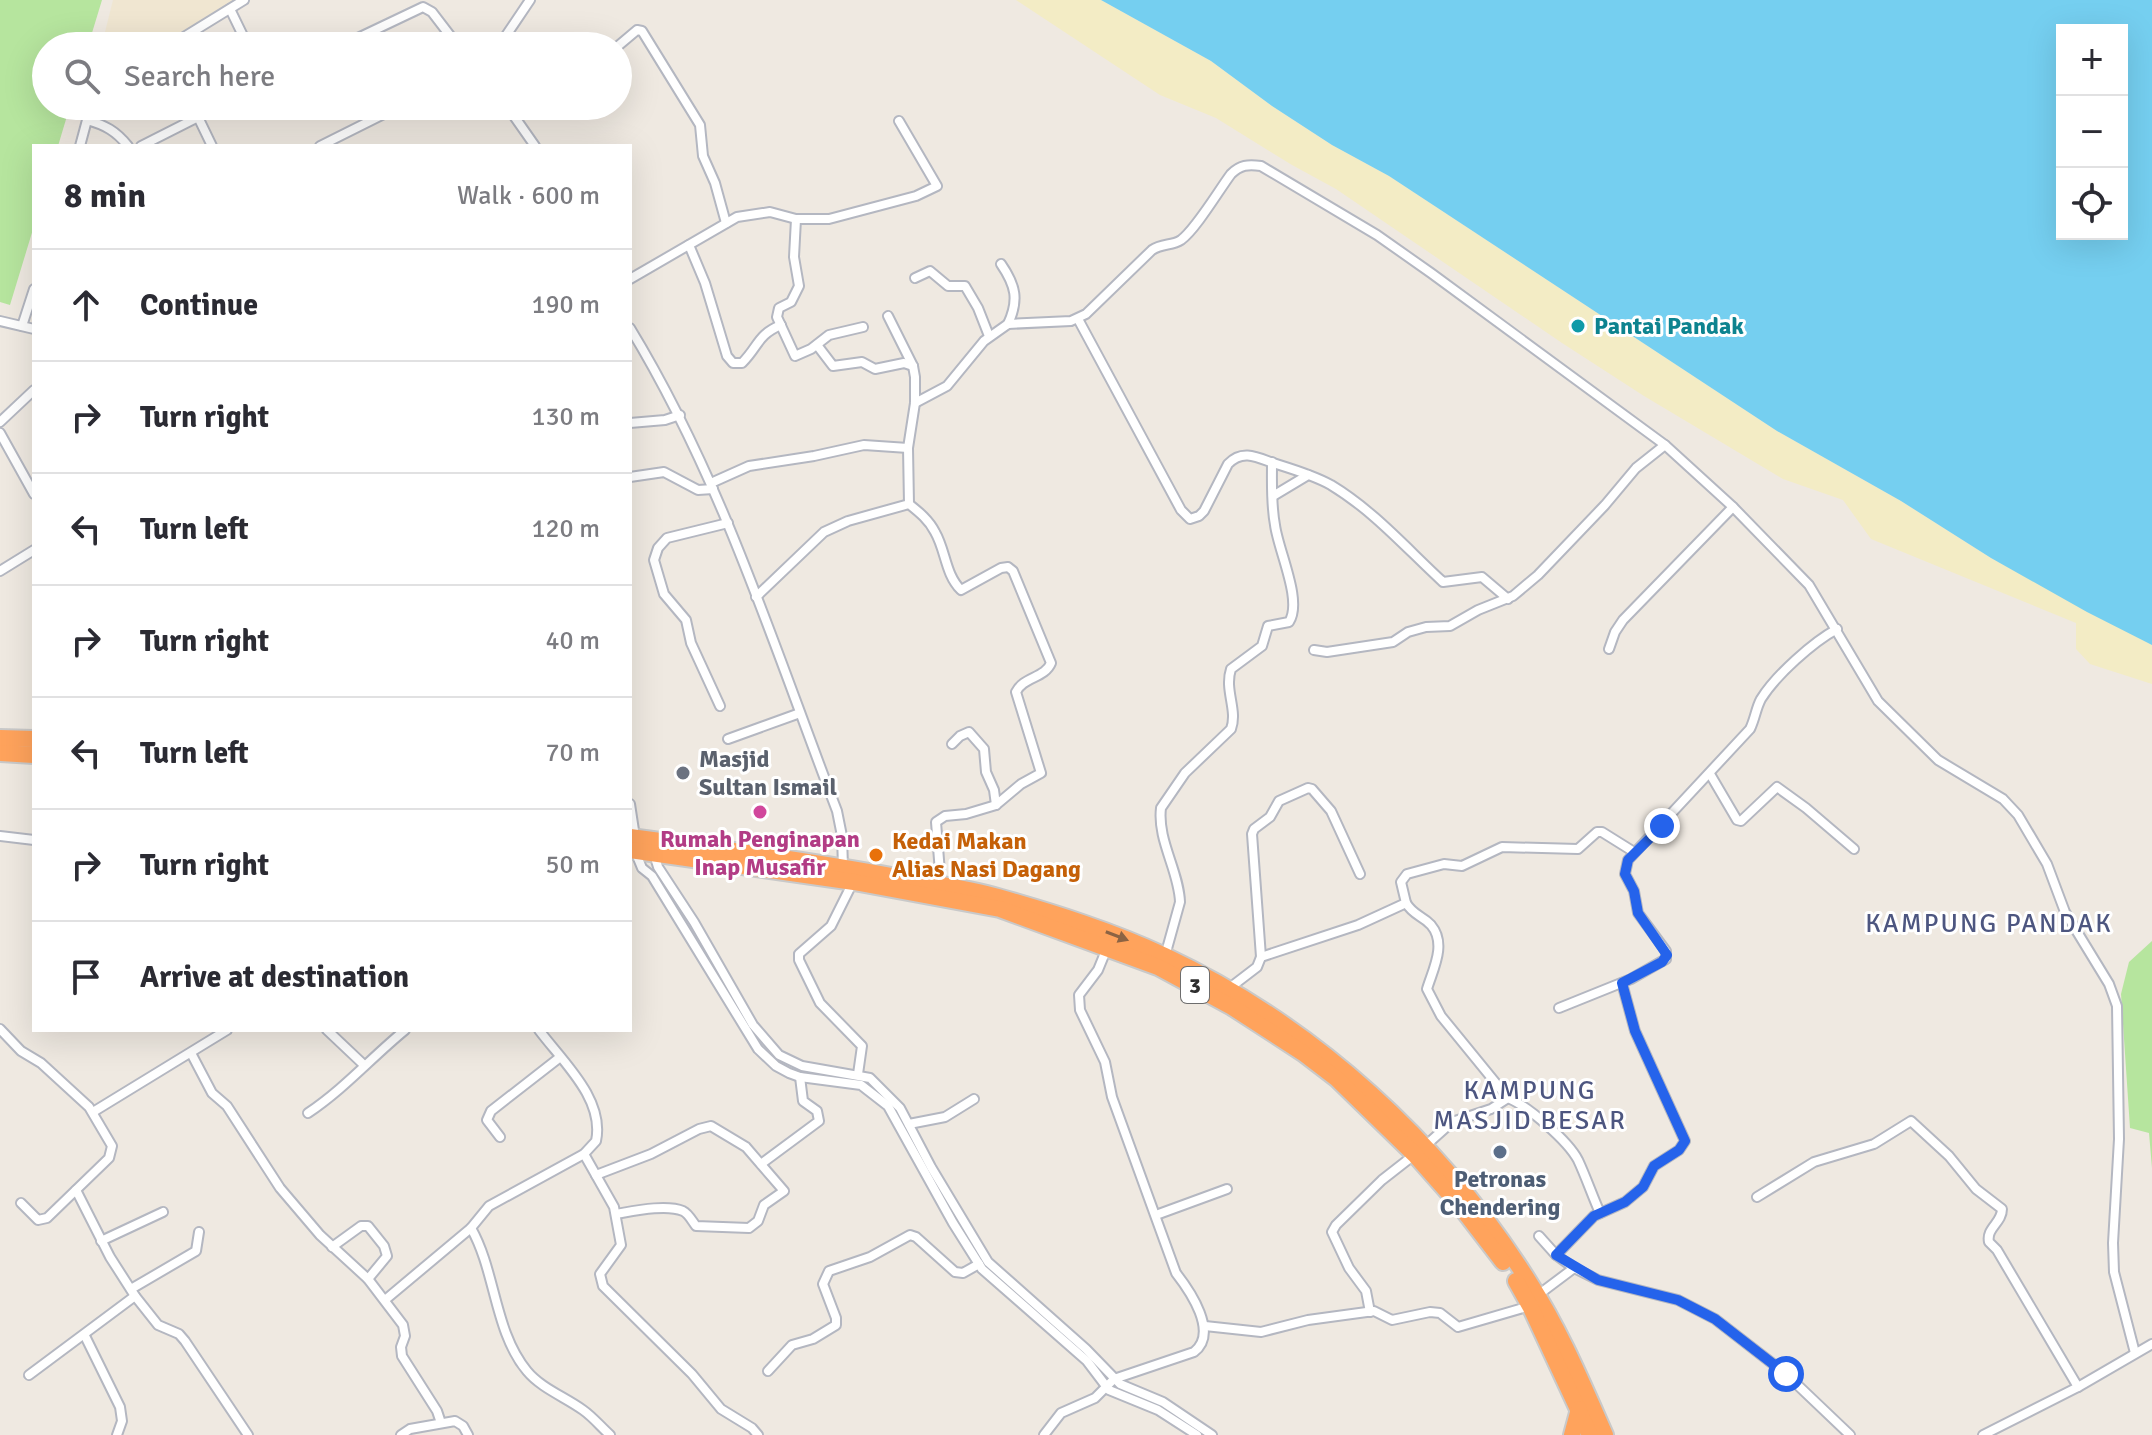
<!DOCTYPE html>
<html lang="en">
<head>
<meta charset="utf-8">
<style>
	:root { --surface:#fff; --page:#f2f2f3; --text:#2b2b33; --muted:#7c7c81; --line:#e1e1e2 }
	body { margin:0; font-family:Signika,sans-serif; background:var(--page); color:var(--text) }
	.controls { position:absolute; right:24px; top:24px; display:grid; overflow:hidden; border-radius:0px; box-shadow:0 8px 32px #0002 }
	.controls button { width:72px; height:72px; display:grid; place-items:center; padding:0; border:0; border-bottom:2px solid var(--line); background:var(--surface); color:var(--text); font:40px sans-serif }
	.stop { position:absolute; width:24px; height:24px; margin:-18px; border:6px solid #2563eb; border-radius:50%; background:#fff }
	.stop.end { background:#2563eb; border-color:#fff; box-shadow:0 2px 8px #0008 }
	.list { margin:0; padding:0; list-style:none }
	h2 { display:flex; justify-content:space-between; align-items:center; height:104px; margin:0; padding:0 32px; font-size:34px }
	h2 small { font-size:26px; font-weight:400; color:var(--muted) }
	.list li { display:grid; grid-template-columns:52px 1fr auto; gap:24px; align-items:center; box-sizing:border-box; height:112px; padding:0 32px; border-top:2px solid var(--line) }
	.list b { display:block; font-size:30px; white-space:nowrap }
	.list em { font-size:26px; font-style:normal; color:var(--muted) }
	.icon { flex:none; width:44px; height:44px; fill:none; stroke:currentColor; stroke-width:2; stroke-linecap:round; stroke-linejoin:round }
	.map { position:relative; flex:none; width:2152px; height:1435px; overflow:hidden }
	.search { position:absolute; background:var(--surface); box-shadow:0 8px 32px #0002; left:32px; top:32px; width:600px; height:88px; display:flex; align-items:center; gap:20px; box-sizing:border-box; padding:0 28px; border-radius:44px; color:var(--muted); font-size:30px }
	.panel { position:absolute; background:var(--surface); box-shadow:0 8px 32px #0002; left:32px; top:144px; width:600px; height:888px; border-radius:0px }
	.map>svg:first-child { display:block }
</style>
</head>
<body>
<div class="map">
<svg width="2152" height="1435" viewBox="0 0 2152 1435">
	<rect width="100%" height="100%" fill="#efe9e1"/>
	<polygon fill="#f0e6d1" points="113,0 238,0 156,46 119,46 104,36"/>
	<g fill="#b6e59e">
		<polygon points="0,0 102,0 88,46 46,46 46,106 70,106 58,146 34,146 34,226 10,305 0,302"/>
		<polygon points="2152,941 2152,1168 2149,1133 2130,1128 2121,994 2129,962"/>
	</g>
	<polygon fill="#f3ecc5" points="1016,0 1101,0 1211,61 1272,106 1332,145 1389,176 1777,431 1901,501 1991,558 2152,645 2152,684 2090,664 2076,649 2076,623 1871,539 1843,500 1783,479 1644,396 1562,343 1336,189 1292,165 1216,118 1160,95"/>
	<path fill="#75cff0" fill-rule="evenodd" d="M 1101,0 L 2152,0 L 2152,645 L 2087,612 L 1991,558 L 1901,501 L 1777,431 L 1389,176 L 1332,145 L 1272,106 L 1211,61 ZM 2062,30 L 2122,30 L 2122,234 L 2062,234 Z"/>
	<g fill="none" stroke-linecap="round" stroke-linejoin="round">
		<defs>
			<g id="street">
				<polyline points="230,9 248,46"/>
				<polyline points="171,45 244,0"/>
				<polyline points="341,46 423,7 432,12 458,46"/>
				<polyline points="499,46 530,0"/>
				<polyline points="618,46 637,30 642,31 700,125 703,156 715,183 726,223"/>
				<polyline points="507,106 535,146"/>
				<polyline points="198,117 212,146"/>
				<path d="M 80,146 L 87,120 C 105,125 116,131 128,146"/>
				<polyline points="141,146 220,106"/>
				<polyline points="320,146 400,106"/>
				<polyline points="796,219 794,257 799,286 791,302 779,308 777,317 795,356 811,349 829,335 863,327"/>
				<path d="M 689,245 L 705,283 L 727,356 L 733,363 L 742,363 C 759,346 757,335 781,325"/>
				<path d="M 1001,264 C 1016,286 1019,300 1008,324"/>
				<polyline points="915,278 930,271 948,286 965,286 978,308 989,336"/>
				<polyline points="630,279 737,217 770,212 796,219 829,219 916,196 937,186 899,121"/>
				<path d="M 1078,319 L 1181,510 L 1190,519 L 1199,516 L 1204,511 L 1228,464 C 1242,449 1257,457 1273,463 C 1292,469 1313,475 1331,485 C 1374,511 1406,548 1443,582 L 1482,577 L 1508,599"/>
				<polyline points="0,321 34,329"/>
				<polyline points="22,326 34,289"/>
				<path d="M 630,328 C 722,479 774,647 837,811 L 842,836 L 843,867"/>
				<polyline points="817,345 833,366 862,362 875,369 904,363 913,366"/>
				<path d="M 915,403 L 947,386 L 984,341 L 1008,324 L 1071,321 L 1086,314 L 1152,250 C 1162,243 1172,246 1181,240 C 1196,229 1219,190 1231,174 C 1240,165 1248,164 1261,166 L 1377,235 L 1431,273 L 1665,445 L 1733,507 L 1809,585 L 1878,701 L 1938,760 L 2003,799 L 2018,815 L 2047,864 L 2065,912 L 2109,984 L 2117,1006 L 2119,1139 L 2113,1243 L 2114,1272 L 2135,1353"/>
				<polyline points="0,422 34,390"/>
				<polyline points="630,423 665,420 680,415"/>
				<polyline points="0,433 34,494"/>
				<polyline points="630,477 664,472 698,490 713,489"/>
				<polyline points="711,483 749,466 814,456 864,445 908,448"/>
				<polyline points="1273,496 1308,475"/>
				<path d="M 909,504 C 919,512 929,520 935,532 C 946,551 945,574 961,590 L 1001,568 L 1008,567 L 1013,571 L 1051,663 C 1045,678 1023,677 1016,692 L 1041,773 L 1021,784 L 996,805 L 966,814 L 945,816 L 936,822 L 941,885"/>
				<polyline points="0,571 34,550"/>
				<polyline points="756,597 824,532 848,521 909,504 908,448 915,403 915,377 913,366 888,316"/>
				<polyline points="1609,649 1615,632 1623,620 1733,507"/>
				<polyline points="1314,650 1327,652 1393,642 1408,632 1426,627 1450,626 1478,610 1513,596 1538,575 1605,505 1636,468 1665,445"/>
				<polyline points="720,706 691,643 686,620 664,594 654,560 658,548 667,538 728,523"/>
				<polyline points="728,739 800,713"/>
				<polyline points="952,744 960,736 969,732 984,749 986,772 994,790 996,805"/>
				<polyline points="1710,774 1737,820 1741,821 1777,787 1806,808 1854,849"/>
				<polyline points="630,804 635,837"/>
				<polyline points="0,836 34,840"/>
				<polyline points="635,851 642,868 652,876 758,1049 776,1066 789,1073 800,1077 861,1085 888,1106 953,1223 982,1269 1087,1361 1109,1390 1158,1410 1197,1435"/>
				<polyline points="654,854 658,867 694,922 753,1025 779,1055 802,1066 870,1078 900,1108 931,1167 988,1262 1086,1349 1120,1384 1163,1402 1212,1435"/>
				<polyline points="853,882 831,926 799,954 799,960 820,1003 862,1046 858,1074"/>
				<path d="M 1406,903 C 1414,916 1422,915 1431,925 C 1447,944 1433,969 1427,989 L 1441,1016 L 1508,1098 C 1528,1106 1568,1141 1578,1160 C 1586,1177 1592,1195 1600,1213"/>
				<path d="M 1165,956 L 1180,902 C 1179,871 1157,840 1161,808 L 1185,773 L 1231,729 C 1238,710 1224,690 1231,669 L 1262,646 L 1268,626 L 1289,622 C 1303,601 1278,550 1275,525 C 1271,504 1272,483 1272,462"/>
				<polyline points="1261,957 1252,834 1254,829 1270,817 1279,801 1308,788 1312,789 1331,811 1360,874"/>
				<polyline points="1227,990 1257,967 1261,957 1358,925 1406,903 1401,882 1407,874 1444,864 1462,866 1502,847 1578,849 1597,832 1602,832 1634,852"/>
				<path d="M 1559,1008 L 1631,979 L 1666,959 L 1666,951 L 1638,913 L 1634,891 L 1625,874 L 1628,860 L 1750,729 C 1755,719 1756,708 1761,699 C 1776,675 1813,642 1837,629"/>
				<polyline points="0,1029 21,1051 41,1063 89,1107 112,1146 109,1158 47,1218 38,1220 21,1203"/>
				<polyline points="327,1030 364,1065"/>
				<path d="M 539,1030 C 562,1061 605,1099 596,1141 L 584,1154 L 614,1207 L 621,1245 L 600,1274 L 603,1286 L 692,1374 L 721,1409 L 752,1428 L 758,1435"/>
				<polyline points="191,1053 212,1093 227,1106 280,1188 320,1235 368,1279 403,1325 405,1336 401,1347 402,1356 437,1411 441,1423"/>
				<polyline points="93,1112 227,1030"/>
				<path d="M 308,1113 C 344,1089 372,1057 405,1030"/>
				<polyline points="909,1124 945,1117 974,1099"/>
				<polyline points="500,1137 487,1120 491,1111 559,1058"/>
				<polyline points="1424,1147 1452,1122 1491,1109 1508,1098"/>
				<polyline points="761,1164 819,1121 817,1111 803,1101 800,1077"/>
				<path d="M 596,1175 L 651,1154 L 699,1129 L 711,1126 L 746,1147 L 784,1191 L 764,1205 L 758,1221 L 749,1228 L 696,1226 C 692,1221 689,1214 683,1211 C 666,1204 634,1211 616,1214"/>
				<polyline points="76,1190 110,1257 135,1296 158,1325 179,1334 185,1341 248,1435"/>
				<path d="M 1757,1197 L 1814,1162 L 1874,1144 L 1911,1121 L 1949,1156 L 1976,1189 L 2002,1209 C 2002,1223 1986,1228 1989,1242 L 1997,1250 L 2078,1387"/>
				<polyline points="1156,1215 1227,1189"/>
				<path d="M 471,1228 C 496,1272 494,1331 527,1371 C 541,1388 565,1397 583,1410 C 593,1417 601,1427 610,1435"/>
				<polyline points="1539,1236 1556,1255 1574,1268 1598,1280 1678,1300 1715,1319 1786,1374 1850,1435"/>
				<polyline points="101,1241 163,1212"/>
				<polyline points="332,1247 361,1226 368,1226 384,1246 387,1256 368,1279"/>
				<polyline points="1556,1255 1594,1216 1625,1202 1643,1187 1654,1166 1679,1150 1685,1141 1635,1031 1622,983"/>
				<polyline points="131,1289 196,1251 199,1232"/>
				<polyline points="1538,1295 1574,1268"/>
				<polyline points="385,1300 471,1228 489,1206 584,1154"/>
				<polyline points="1370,1312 1366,1291 1349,1268 1332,1232 1336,1225 1382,1180 1414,1155"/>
				<polyline points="1205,1326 1261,1332 1308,1320 1374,1311 1392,1320 1430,1312 1440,1313 1458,1327 1530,1306"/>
				<polyline points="85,1336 120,1407 122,1421 117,1435"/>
				<polyline points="768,1371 792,1345 813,1339 836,1325 836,1318 823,1284 829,1271 870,1257 910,1235 916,1237 955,1272 963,1273 979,1264"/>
				<polyline points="29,1375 135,1296"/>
				<polyline points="401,1435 410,1429 455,1421 463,1426 468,1435"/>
				<path d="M 1044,1435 L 1061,1413 L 1095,1398 L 1114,1379 L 1194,1352 C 1219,1333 1190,1291 1176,1273 L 1112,1097 L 1105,1062 L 1080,1010 L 1079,995 L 1098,970 L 1107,948"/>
				<polyline points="1983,1435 2078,1387 2152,1344"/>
			</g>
			<g id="highway">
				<polyline points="0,738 34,739"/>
				<polyline points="0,753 34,755"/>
				<path d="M 630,837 C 721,849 812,861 902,878 C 934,884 967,888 998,897 C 1054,913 1112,931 1165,956 C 1314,1026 1442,1143 1529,1282 C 1560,1330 1582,1383 1605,1435"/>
				<polyline points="630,850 854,882 1000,909 1158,967 1232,1007 1303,1053 1337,1079 1415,1155 1460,1206 1503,1262"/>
				<polyline points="1516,1281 1530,1306 1590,1435"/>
				<polyline points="1572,1435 1579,1409"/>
			</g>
		</defs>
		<use href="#street" stroke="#b4b7c1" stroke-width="12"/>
		<use href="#highway" stroke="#c9c9c9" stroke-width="20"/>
		<use href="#street" stroke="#fff" stroke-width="8"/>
		<use href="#highway" stroke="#ffa35c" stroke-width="16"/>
	</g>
	<defs><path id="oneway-solid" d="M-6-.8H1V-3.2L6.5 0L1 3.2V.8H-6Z" transform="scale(2)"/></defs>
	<use fill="#8c6343" href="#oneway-solid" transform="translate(1117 936) rotate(21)"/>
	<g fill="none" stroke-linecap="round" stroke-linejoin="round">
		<polyline stroke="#2563eb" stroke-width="10" points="1662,826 1628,860 1625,874 1634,891 1638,913 1667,955 1662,962 1622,983 1635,1031 1685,1141 1679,1150 1654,1166 1643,1187 1625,1202 1594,1216 1556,1255 1598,1280 1678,1300 1715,1319 1786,1374"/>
	</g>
	<circle fill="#0f9aa8" stroke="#fff" stroke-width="3" cx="1578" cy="326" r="8"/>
	<circle fill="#6b7280" stroke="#fff" stroke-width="3" cx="683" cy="773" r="8"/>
	<circle fill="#d1479c" stroke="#fff" stroke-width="3" cx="760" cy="812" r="8"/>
	<circle fill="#e8710a" stroke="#fff" stroke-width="3" cx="876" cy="855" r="8"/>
	<circle fill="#5c6f8a" stroke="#fff" stroke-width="3" cx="1500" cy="1152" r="8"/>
	<g text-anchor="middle" stroke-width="6" stroke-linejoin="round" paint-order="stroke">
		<rect fill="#fff" stroke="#6d6d6d" stroke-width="2" x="1181" y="967" width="28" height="36" rx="6"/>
		<g font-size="22" font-weight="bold" fill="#2e2e2e">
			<text x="1195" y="993">3</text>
		</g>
		<g font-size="24" font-weight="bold" fill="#0d838f" stroke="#fff" text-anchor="start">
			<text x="1594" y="334">Pantai Pandak</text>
		</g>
		<g font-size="24" font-weight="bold" fill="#5b616d" stroke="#fff" text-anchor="start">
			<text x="699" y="767">Masjid<tspan x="699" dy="28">Sultan Ismail</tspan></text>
		</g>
		<g font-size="24" font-weight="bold" fill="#b23c85" stroke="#fff">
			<text x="760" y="847">Rumah Penginapan<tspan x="760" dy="28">Inap Musafir</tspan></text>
		</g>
		<g font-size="24" font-weight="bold" fill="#c56008" stroke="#fff" text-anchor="start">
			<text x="892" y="849">Kedai Makan<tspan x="892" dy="28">Alias Nasi Dagang</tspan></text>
		</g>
		<g font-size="24" font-weight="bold" fill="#4e5e75" stroke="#fff">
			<text x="1500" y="1187">Petronas<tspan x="1500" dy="28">Chendering</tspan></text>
		</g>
		<g font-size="26" letter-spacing="2" fill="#4d5680" stroke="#fff">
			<text x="1989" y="932">KAMPUNG PANDAK</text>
			<text x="1530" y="1099">KAMPUNG<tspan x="1530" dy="30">MASJID BESAR</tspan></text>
		</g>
	</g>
</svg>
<div class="controls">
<button>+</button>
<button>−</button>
<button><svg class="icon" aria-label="locate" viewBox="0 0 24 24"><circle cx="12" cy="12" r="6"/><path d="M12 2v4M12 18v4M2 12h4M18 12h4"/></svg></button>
</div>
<div class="stop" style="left:1786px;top:1374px"></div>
<div class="stop end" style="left:1662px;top:826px"></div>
<div class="search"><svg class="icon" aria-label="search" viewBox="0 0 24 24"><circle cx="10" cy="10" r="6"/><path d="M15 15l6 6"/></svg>Search here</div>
<section class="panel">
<h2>8 min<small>Walk · 600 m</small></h2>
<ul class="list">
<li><svg class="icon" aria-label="ahead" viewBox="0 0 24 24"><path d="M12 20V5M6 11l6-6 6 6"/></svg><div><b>Continue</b></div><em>190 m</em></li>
<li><svg class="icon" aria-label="right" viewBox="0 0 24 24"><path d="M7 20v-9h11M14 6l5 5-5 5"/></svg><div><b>Turn right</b></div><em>130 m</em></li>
<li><svg class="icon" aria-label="left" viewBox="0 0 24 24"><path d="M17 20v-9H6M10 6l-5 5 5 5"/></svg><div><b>Turn left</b></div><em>120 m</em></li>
<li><svg class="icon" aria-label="right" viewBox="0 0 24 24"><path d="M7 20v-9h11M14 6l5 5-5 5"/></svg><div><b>Turn right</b></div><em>40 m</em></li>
<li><svg class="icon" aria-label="left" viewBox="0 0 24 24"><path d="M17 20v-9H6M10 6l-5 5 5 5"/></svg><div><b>Turn left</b></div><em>70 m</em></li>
<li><svg class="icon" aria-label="right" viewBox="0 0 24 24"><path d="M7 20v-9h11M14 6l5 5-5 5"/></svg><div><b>Turn right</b></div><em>50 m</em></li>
<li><svg class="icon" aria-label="arrive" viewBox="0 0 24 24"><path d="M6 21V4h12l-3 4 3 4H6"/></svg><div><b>Arrive at destination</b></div></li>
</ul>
</section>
</div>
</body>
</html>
